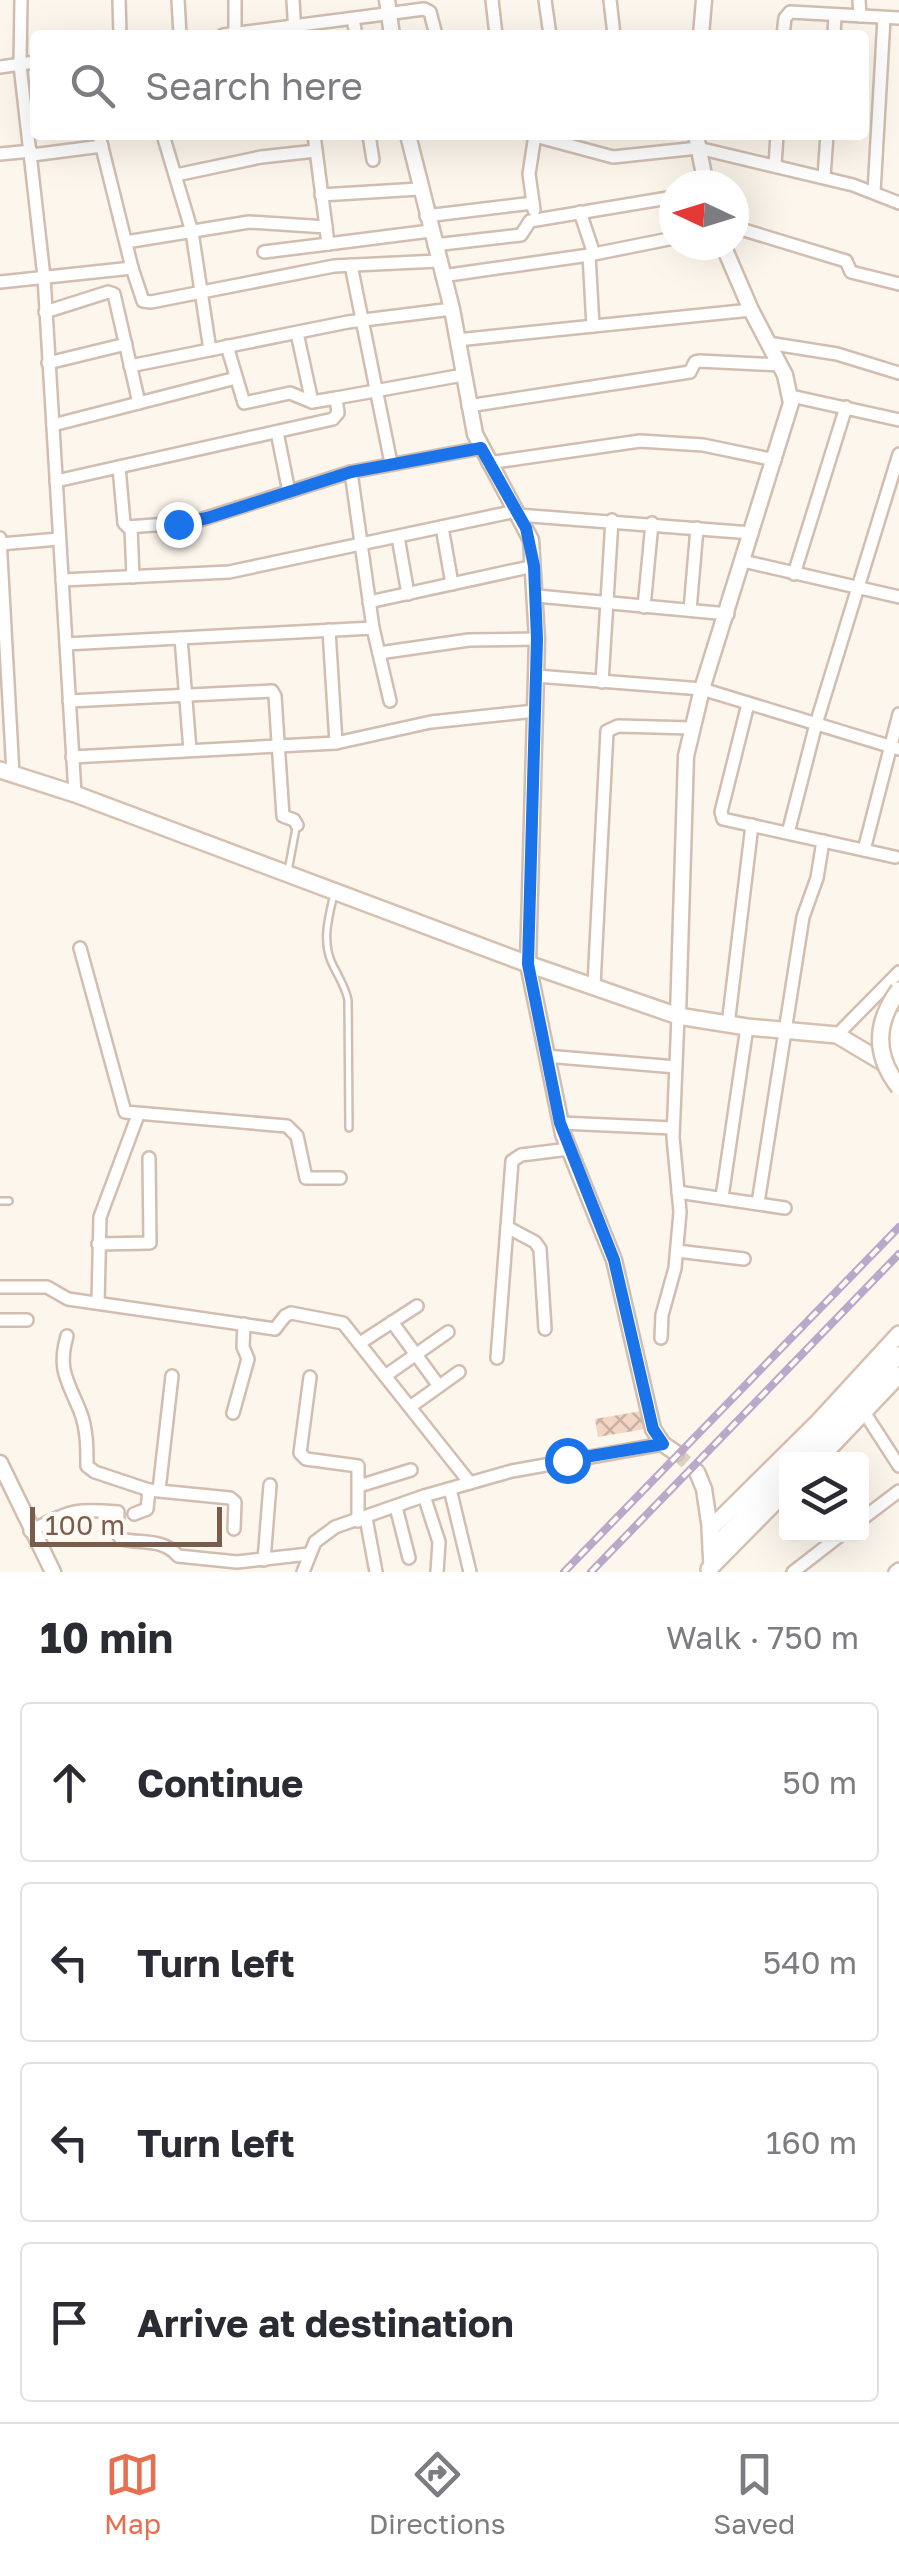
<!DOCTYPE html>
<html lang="en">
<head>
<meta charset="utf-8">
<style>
	:root { --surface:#fff; --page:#f7f7f7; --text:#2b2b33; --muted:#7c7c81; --line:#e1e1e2; --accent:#e76f51 }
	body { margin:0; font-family:"Golos Text",sans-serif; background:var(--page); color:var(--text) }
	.controls { position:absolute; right:30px; bottom:30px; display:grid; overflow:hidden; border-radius:10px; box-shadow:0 10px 40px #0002 }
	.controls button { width:90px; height:90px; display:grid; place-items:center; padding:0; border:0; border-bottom:2px solid var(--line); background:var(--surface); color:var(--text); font:50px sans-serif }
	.compass { position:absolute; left:659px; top:170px; width:90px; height:90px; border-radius:50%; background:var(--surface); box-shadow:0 10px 40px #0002; rotate:274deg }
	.scale { position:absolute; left:30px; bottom:25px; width:192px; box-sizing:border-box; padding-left:10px; border:5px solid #7a5c4d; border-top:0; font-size:28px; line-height:35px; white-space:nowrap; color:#7a5c4d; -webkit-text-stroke:8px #fffaf3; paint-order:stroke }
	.stop { position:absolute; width:30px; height:30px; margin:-22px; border:8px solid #1a73e8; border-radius:50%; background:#fff }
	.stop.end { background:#1a73e8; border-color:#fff; box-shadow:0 2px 10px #0008 }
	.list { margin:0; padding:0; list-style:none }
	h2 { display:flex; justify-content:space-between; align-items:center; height:130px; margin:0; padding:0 40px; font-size:42px }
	h2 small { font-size:32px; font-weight:400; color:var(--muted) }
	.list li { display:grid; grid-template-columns:65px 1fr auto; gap:30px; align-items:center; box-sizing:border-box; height:160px; margin:0 20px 20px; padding:0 20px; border:2px solid var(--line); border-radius:10px }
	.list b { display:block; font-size:38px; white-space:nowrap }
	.list em { font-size:32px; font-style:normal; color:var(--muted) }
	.icon { flex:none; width:55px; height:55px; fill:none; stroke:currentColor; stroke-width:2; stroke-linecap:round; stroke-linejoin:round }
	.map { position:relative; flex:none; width:899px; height:1572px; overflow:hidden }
	.search { position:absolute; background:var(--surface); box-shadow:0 10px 40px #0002; left:30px; right:30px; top:30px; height:110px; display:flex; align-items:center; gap:25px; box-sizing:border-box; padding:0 35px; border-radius:10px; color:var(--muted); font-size:38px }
	.sheet { height:850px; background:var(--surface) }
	nav { display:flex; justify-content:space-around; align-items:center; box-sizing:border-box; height:140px; border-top:2px solid var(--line); background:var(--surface); font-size:28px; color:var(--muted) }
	nav a { display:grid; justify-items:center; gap:5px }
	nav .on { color:var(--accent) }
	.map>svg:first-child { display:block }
</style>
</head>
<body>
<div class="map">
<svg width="899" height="1572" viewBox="0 0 899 1572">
	<defs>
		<pattern id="building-cross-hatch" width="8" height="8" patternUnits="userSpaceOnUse" patternTransform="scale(2.5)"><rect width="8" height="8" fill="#f3d5c3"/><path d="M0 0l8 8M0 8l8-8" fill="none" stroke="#cab0a1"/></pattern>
	</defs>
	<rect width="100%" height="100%" fill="#fdf6ec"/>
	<polygon fill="url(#building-cross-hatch)" points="642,1411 645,1429 598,1437 595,1419"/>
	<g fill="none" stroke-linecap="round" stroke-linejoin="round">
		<polyline stroke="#dcd0c4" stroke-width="14" stroke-dasharray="14 7" stroke-linecap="butt" points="676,1453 697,1472"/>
		<defs>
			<g id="service">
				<polyline points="288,871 296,828"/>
				<path d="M 334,894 C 329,916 322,939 331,961 C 337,975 345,985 348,1000 L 349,1128"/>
				<polyline points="0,1201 9,1201"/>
			</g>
			<g id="minor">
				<polyline points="21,0 20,65 44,277 75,794"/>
				<polyline points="119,0 120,35"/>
				<polyline points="178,0 180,35"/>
				<polyline points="235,0 235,34"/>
				<polyline points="293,0 295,35"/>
				<polyline points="492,0 496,35"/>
				<polyline points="545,0 550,35"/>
				<polyline points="610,0 614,35"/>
				<polyline points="859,0 860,16"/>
				<polyline points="353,19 356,35"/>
				<polyline points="223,35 424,9 430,12 436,35"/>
				<polyline points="783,35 785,18 790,12 899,18"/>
				<polyline points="834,35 835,15"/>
				<polyline points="0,67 35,62"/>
				<polyline points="163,135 192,232 210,350"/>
				<polyline points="314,135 326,227"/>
				<polyline points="369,135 373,160"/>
				<polyline points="535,136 613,157 698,148 853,185 899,203"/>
				<polyline points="0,154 31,151"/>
				<polyline points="32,155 102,146"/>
				<polyline points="775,165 777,135"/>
				<polyline points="176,175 261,157 316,151"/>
				<polyline points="824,177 827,135"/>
				<polyline points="874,192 884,18"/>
				<polyline points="321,195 419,189"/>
				<polyline points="534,210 529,174 535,135"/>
				<polyline points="580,212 594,254"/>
				<polyline points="426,216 533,203"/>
				<polyline points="734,227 846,261 851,272 899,284"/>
				<polyline points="126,242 249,222 326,227 328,244 430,231"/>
				<polyline points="434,245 521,235 530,221 674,197"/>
				<polyline points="264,252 328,244"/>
				<polyline points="589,255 593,326"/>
				<polyline points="351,265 391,463"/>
				<polyline points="132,268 143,301 151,302 334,266 438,261"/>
				<polyline points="442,276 589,255 674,238"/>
				<polyline points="0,282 132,268 99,135"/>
				<polyline points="45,312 108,292 114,294 139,403"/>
				<polyline points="297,333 312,402"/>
				<polyline points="457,340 751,310"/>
				<polyline points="768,343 837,354 899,373"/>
				<polyline points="227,346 244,403 290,393 312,402 336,398"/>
				<polyline points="48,363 126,344"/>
				<polyline points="130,366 348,322 452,309"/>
				<polyline points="791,396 899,420"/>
				<polyline points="468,406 690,372 695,362 699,361 781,365"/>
				<polyline points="53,425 236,378"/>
				<polyline points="277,432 289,492"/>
				<polyline points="488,463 640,441 703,445 775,460"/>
				<polyline points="119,467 124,523 128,527 193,522 351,472"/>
				<polyline points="56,481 333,419 338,413 336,398 463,375"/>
				<polyline points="518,515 752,533"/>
				<polyline points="131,527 133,577"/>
				<polyline points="442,527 452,584"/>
				<polyline points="398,537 408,594"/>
				<polyline points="0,538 13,774"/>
				<polyline points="0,544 59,539"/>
				<polyline points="743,561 899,597"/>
				<polyline points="794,574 846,407"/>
				<polyline points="62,580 229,572 516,511"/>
				<polyline points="537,596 728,614"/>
				<polyline points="369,602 534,566"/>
				<polyline points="644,607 652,523"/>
				<polyline points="690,610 697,528"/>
				<polyline points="329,630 336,743"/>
				<polyline points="181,638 190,750"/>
				<polyline points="66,644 373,628"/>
				<polyline points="379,653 469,640 537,639"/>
				<polyline points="536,676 702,689 899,749"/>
				<polyline points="602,682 612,520"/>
				<polyline points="69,701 272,691 275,696 283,816 294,820 297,825"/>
				<polyline points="390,701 373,628 351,472 481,448"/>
				<polyline points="748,704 721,812 723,819 895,857"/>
				<polyline points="72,757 336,743 431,722 535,711"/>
				<polyline points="788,833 816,724 899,454"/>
				<polyline points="864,850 899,714"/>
				<polyline points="80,948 125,1112 287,1126 297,1136 306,1178 340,1178"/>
				<polyline points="594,985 607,731 618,726 692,728"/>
				<polyline points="728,1025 752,825"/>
				<polyline points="837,1035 899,972"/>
				<polyline points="546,1056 676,1067"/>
				<polyline points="561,1123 673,1128"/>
				<polyline points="678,1192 785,1208"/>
				<polyline points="722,1197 747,1027"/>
				<polyline points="758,1203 803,917 817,878 823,841"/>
				<polyline points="507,1227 535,1242 540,1249 545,1329"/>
				<polyline points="98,1244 150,1243 149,1158"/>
				<polyline points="677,1251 744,1259"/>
				<polyline points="0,1287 47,1287 68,1299 275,1329 285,1316 291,1313 343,1323 470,1483"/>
				<polyline points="98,1303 100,1217 138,1115"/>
				<polyline points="0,1320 27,1320"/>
				<polyline points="392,1322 439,1386"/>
				<path d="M 67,1336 C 57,1370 68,1381 80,1411 C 87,1429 87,1447 87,1466 L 95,1472 L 149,1490 L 147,1509 L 134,1514"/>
				<polyline points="661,1338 662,1315 675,1268 680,1212 673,1137 678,1016"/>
				<polyline points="360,1343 417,1306"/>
				<polyline points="497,1358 512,1161 521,1155 569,1149"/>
				<polyline points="385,1376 448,1332"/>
				<polyline points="310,1377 300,1453 306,1459 358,1466 358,1521"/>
				<polyline points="410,1407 459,1372"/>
				<polyline points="864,1412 899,1466"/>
				<polyline points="233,1413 248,1359 243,1347 244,1324"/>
				<polyline points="359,1486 411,1470"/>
				<polyline points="450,1489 470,1572"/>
				<polyline points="149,1490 230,1498 235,1502 234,1529"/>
				<polyline points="159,1490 172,1376"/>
				<polyline points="424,1496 439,1542 437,1572"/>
				<polyline points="396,1507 409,1558"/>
				<polyline points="366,1518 376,1572"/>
				<polyline points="862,1519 899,1491"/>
				<path d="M 30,1531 C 71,1511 73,1508 118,1512 L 117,1533 L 121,1539 C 142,1544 163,1538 178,1556 L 237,1562 L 309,1554"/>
				<polyline points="264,1560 270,1485"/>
				<polyline points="303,1572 315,1542 335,1527 424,1496 512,1471 663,1444"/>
				<polyline points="793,1572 842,1534"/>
				<polyline points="895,1572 899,1569"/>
			</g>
			<g id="tertiary">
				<polyline points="387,0 392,35"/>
				<polyline points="701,35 704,0"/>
				<polyline points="408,135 452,309 475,434 531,540 537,639 528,964 563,1134 614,1260 653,1429 663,1444 676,1453"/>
				<polyline points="696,135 706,185"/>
				<polyline points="678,1016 686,756 702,689 791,403 785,375 751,310 723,245"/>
				<polyline points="0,1463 53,1572"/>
				<polyline points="697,1472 704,1489 710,1529"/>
			</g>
			<g id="secondary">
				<polyline points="0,770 75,794 528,964 678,1016 747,1027 837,1035 899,1072"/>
				<polyline points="899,1019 895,1048 899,1060"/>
				<polyline points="799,1460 899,1355"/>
				<polyline points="818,1460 899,1375"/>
				<polyline points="711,1550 786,1473"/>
				<polyline points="712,1566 710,1529 819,1421 899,1334"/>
				<polyline points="709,1569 786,1491"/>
			</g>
		</defs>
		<use href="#service" stroke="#d1beb0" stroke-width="10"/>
		<use href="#minor" stroke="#d1beb0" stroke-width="16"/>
		<use href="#tertiary" stroke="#d1beb0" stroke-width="19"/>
		<use href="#secondary" stroke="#d6c0b0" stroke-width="20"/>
		<use href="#service" stroke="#fff" stroke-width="5"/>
		<use href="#minor" stroke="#fff" stroke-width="11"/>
		<use href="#tertiary" stroke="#fff" stroke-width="14"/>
		<use href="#secondary" stroke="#fff" stroke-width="15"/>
		<defs>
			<g id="rail">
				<polyline points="564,1572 899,1227"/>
				<polyline points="591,1572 899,1254"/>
			</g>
		</defs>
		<use href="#rail" stroke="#b9a8c9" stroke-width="8"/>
		<use href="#rail" stroke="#fffaf3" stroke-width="4" stroke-dasharray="11" stroke-linecap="butt"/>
		<defs>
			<path id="secondary-bridge" d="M 899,990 C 875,1023 874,1055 899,1087"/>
		</defs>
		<use href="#secondary-bridge" stroke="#d6c0b0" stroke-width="20" stroke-linecap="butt"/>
		<use href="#secondary-bridge" stroke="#fff" stroke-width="15"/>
	</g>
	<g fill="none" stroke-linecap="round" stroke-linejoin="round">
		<polyline stroke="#1a73e8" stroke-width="12" points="178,524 207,518 351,472 481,448 526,528 534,566 537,639 528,964 560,1123 614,1260 653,1429 663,1444 567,1460"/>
	</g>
</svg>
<div class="controls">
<button><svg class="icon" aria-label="layers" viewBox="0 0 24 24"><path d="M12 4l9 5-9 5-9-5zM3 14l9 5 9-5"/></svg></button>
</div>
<svg class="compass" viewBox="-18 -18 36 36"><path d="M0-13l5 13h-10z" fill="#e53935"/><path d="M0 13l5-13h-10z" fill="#7c7c81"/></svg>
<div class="scale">100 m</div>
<div class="stop" style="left:567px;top:1460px"></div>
<div class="stop end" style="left:178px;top:524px"></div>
<div class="search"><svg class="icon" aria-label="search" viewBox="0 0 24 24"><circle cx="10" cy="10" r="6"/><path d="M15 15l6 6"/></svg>Search here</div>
</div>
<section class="sheet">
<h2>10 min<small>Walk · 750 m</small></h2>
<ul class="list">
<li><svg class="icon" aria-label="ahead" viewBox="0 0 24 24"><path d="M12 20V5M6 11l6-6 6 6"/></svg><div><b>Continue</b></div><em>50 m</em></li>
<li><svg class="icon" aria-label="left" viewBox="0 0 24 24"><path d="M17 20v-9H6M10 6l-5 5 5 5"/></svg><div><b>Turn left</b></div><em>540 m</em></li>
<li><svg class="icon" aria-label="left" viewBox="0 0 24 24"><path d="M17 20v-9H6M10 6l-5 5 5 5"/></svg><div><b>Turn left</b></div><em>160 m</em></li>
<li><svg class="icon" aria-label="arrive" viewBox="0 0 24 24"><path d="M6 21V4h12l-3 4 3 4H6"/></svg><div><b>Arrive at destination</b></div></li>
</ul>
</section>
<nav>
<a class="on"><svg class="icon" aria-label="map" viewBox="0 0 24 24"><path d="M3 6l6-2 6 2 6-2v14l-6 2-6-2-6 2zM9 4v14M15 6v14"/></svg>Map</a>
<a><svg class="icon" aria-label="directions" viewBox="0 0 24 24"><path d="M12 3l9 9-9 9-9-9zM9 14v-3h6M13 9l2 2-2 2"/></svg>Directions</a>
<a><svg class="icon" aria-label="saved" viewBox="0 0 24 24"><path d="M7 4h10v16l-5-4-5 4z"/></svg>Saved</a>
</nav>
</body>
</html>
